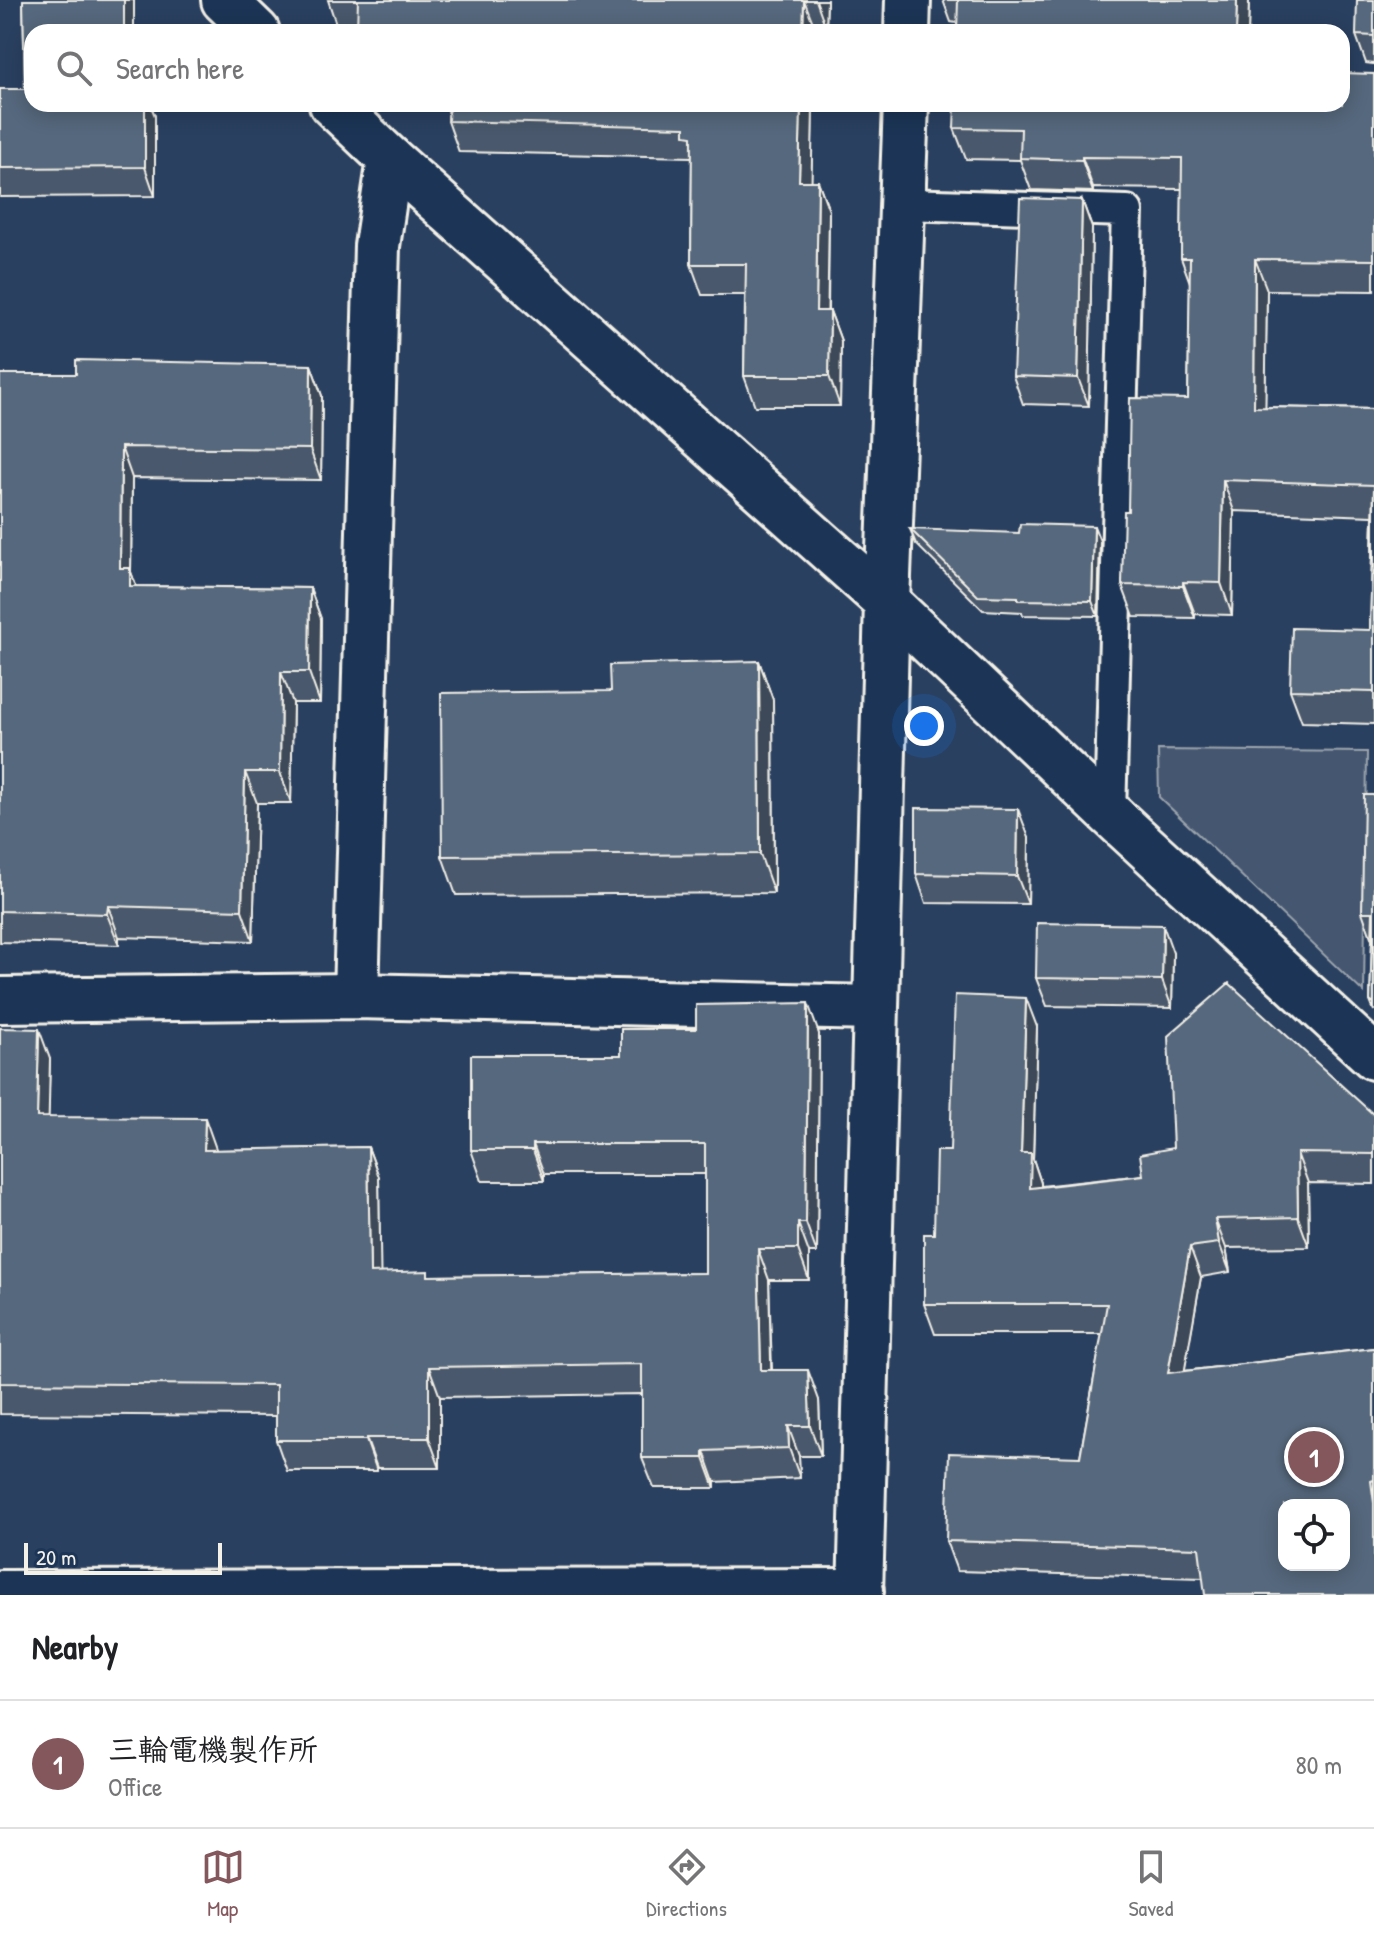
<!DOCTYPE html>
<html lang="en">
<head>
<meta charset="utf-8">
<style>
	:root { --surface:#fff; --page:#f2f2f2; --text:#202124; --muted:#757577; --line:#e0e0e0; --accent:#84575d }
	body { margin:0; font-family:"Patrick Hand","Klee One",sans-serif; background:var(--page); color:var(--text) }
	.controls { position:absolute; right:24px; bottom:24px; display:grid; overflow:hidden; border-radius:16px; box-shadow:0 4px 20px #0003 }
	.controls button { width:72px; height:72px; display:grid; place-items:center; padding:0; border:0; border-bottom:2px solid var(--line); background:var(--surface); color:var(--text); font:40px sans-serif }
	.scale { position:absolute; left:24px; bottom:20px; width:198px; box-sizing:border-box; padding-left:8px; border:4px solid #f4f1e8; border-top:0; font-size:22px; line-height:28px; white-space:nowrap; color:#f4f1e8; -webkit-text-stroke:6px #1d3557; paint-order:stroke }
	.you { position:absolute; left:924px; top:726px; width:28px; height:28px; margin:-20px; border:6px solid #fff; border-radius:50%; background:#1a73e8; box-shadow:0 0 0 12px #1a73e833 }
	.badge { display:grid; place-items:center; width:52px; height:52px; border-radius:50%; background:var(--accent); color:#fff; font-size:26px; font-weight:700 }
	.pin { position:absolute; translate:-50% -50%; border:4px solid #fff; box-shadow:0 2px 8px #0006 }
	.list { margin:0; padding:0; list-style:none }
	h2 { display:flex; justify-content:space-between; align-items:center; height:104px; margin:0; padding:0 32px; font-size:34px }
	h2 small { font-size:26px; font-weight:400; color:var(--muted) }
	.list li { display:grid; grid-template-columns:52px 1fr auto; gap:24px; align-items:center; box-sizing:border-box; height:128px; padding:0 32px; border-top:2px solid var(--line) }
	.list b { display:block; font-size:30px; white-space:nowrap }
	.list p { margin:0; font-size:26px; white-space:nowrap; color:var(--muted) }
	.list em { font-size:26px; font-style:normal; color:var(--muted) }
	.icon { flex:none; width:44px; height:44px; fill:none; stroke:currentColor; stroke-width:2; stroke-linecap:round; stroke-linejoin:round }
	.map { position:relative; flex:none; width:1374px; height:1595px; overflow:hidden }
	.search { position:absolute; background:var(--surface); box-shadow:0 4px 20px #0003; left:24px; right:24px; top:24px; height:88px; display:flex; align-items:center; gap:20px; box-sizing:border-box; padding:0 28px; border-radius:24px; color:var(--muted); font-size:30px }
	.sheet { height:232px; background:var(--surface) }
	nav { display:flex; justify-content:space-around; align-items:center; box-sizing:border-box; height:112px; border-top:2px solid var(--line); background:var(--surface); font-size:22px; color:var(--muted) }
	nav a { display:grid; justify-items:center; gap:4px }
	nav .on { color:var(--accent) }
	.map>svg:first-child { display:block }
</style>
</head>
<body>
<div class="map">
<svg width="1374" height="1595" viewBox="0 0 1374 1595">
	<rect width="100%" height="100%" fill="#2a4060"/>
	<filter id="ink" filterUnits="userSpaceOnUse"><feTurbulence type="fractalNoise" baseFrequency=".0125" numOctaves="2"/><feDisplacementMap in="SourceGraphic" scale="16" xChannelSelector="R" yChannelSelector="G"/><feConvolveMatrix kernelMatrix="1 2 1 2 8 2 1 2 1" color-interpolation-filters="sRGB"/></filter>
	<g filter="url(#ink)">
		<polygon fill="#445771" stroke="#9ca4ac" stroke-width="2" points="1158,750 1367,752 1364,993 1159,797"/>
		<g fill="none" stroke-linecap="round" stroke-linejoin="round">
			<defs>
				<polyline id="lane" points="903,204 1127,211 1110,814"/>
				<g id="street">
					<polyline points="907,32 908,0"/>
					<polyline points="356,996 377,246 390,159"/>
					<polyline points="0,1000 356,996 875,1008"/>
					<polyline points="0,1593 861,1591"/>
					<polyline points="860,1595 887,602 906,104"/>
				</g>
				<g id="secondary">
					<polyline points="224,0 257,32"/>
					<polyline points="332,104 390,159 887,602 1110,814 1374,1057"/>
				</g>
			</defs>
			<use href="#lane" stroke="#f4f1e8" stroke-width="36"/>
			<use href="#street" stroke="#f4f1e8" stroke-width="50"/>
			<use href="#secondary" stroke="#f4f1e8" stroke-width="50"/>
			<use href="#lane" stroke="#1d3557" stroke-width="30"/>
			<use href="#street" stroke="#1d3557" stroke-width="44"/>
			<use href="#secondary" stroke="#1d3557" stroke-width="44"/>
		</g>
		<g fill="#4a596c" stroke="#f4f1e8" stroke-width="2">
			<polygon points="23,0 134,0 134,32 32,32 32,104 150,104 155,116 155,196 0,197 0,89 25,89"/>
			<polygon points="328,0 827,0 826,28 815,28 815,32 359,32 357,28 337,27"/>
			<polygon points="943,0 1249,0 1248,32 957,32 957,23 951,22"/>
			<polygon points="1374,0 1374,64 1366,63 1356,35"/>
			<polygon points="1374,74 1374,291 1267,290 1265,407 1374,409 1374,724 1302,722 1290,690 1370,630 1373,516 1234,511 1232,615 1195,614 1195,618 1134,617 1122,585 1128,511 1188,399 1190,283 1181,258 1182,189 1093,188 1093,192 1031,190 1020,160 966,159 954,128"/>
			<polygon points="449,104 813,104 811,181 818,181 829,211 828,311 830,311 841,341 840,406 755,406 744,376 745,295 702,295 691,264 692,157 459,152 448,121"/>
			<polygon points="1082,200 1092,228 1089,406 1023,404 1013,376"/>
			<polygon points="311,365 322,396 321,480 132,478 131,572 136,586 310,588 321,619 320,703 293,703 291,803 257,803 253,941 119,937 119,945 0,942 0,374 76,374"/>
			<polygon points="910,529 1100,541 1098,616 1023,615 1022,612 983,610 916,544"/>
			<polygon points="759,661 773,700 774,893 456,895 442,856 611,691"/>
			<polygon points="1374,795 1374,1011 1370,1001 1372,940 1362,912"/>
			<polygon points="1029,838 1028,904 926,903 916,874"/>
			<polygon points="1173,953 1172,1008 1047,1006 1036,978"/>
			<polygon points="1037,1027 1033,1159 1041,1183 1041,1186 1143,1175 1374,1115 1374,1184 1308,1183 1309,1247 1226,1248 1230,1272 1201,1277 1184,1371 1374,1348 1374,1595 1203,1578 957,1571 946,1541 1080,1457 1102,1334 935,1334 924,1304 934,1234 950,1151"/>
			<polygon points="0,1028 50,1059 48,1117 216,1150 368,1147 379,1177 380,1273 430,1276 705,1273 705,1174 544,1174 544,1181 482,1181 471,1150 621,1055 819,1034 817,1253 809,1253 809,1280 769,1280 772,1370 819,1400 821,1456 799,1456 800,1478 715,1482 715,1488 654,1488 642,1458 642,1394 440,1397 440,1468 377,1468 377,1471 287,1471 276,1440 276,1416 0,1414"/>
		</g>
		<g fill="#3c4858" stroke="#f4f1e8" stroke-width="2">
			<rect x="124" y="0" width="10" height="32"/>
			<polygon points="804,0 815,28 815,32 803,32"/>
			<polygon points="816,0 827,0 826,28"/>
			<polygon points="1237,0 1249,0 1248,32 1236,32"/>
			<polygon points="145,104 150,104 155,116 155,196 145,167"/>
			<polygon points="801,104 813,104 811,211 799,181"/>
			<polygon points="1082,157 1093,188 1093,192 1082,160"/>
			<polygon points="818,181 829,211 827,341 816,311"/>
			<polygon points="1082,200 1092,228 1089,406 1078,378"/>
			<polygon points="1255,259 1267,290 1265,439 1254,407"/>
			<polygon points="830,311 841,341 840,406 829,376"/>
			<polygon points="311,365 322,396 321,480 310,449"/>
			<polygon points="121,447 132,478 131,572 141,599 131,599 120,568"/>
			<polygon points="1223,480 1234,511 1232,615 1221,583"/>
			<polygon points="1094,526 1100,541 1098,616 1092,601"/>
			<polygon points="1183,582 1195,614 1195,618 1183,586"/>
			<polygon points="310,588 321,619 320,703 309,672"/>
			<polygon points="759,661 773,700 774,893 760,854"/>
			<polygon points="281,672 293,703 291,803 280,772"/>
			<polygon points="245,772 257,803 253,941 242,910"/>
			<polygon points="1018,809 1029,838 1028,904 1017,876"/>
			<polygon points="108,906 119,937 119,945 107,914"/>
			<polygon points="1163,925 1173,953 1172,1008 1162,980"/>
			<polygon points="1026,998 1037,1027 1033,1159 1041,1183 1041,1217 1030,1188 1021,1153"/>
			<polygon points="808,1003 819,1034 817,1253 806,1223"/>
			<polygon points="39,1029 50,1059 48,1147 37,1117"/>
			<polygon points="205,1118 216,1149 216,1180 204,1150"/>
			<polygon points="533,1144 544,1174 544,1181 533,1150"/>
			<polygon points="368,1147 379,1177 381,1304 370,1273"/>
			<polygon points="1297,1153 1308,1183 1309,1247 1298,1217"/>
			<polygon points="1215,1219 1226,1248 1230,1272 1219,1243"/>
			<polygon points="798,1223 809,1253 809,1280 798,1249"/>
			<polygon points="1190,1247 1201,1277 1179,1403 1168,1373"/>
			<polygon points="758,1249 769,1280 772,1401 761,1370"/>
			<polygon points="429,1367 440,1397 440,1468 429,1438"/>
			<polygon points="808,1370 819,1400 821,1456 810,1426"/>
			<polygon points="788,1426 799,1456 800,1478 789,1448"/>
			<polygon points="366,1438 377,1468 377,1471 366,1440"/>
			<polygon points="704,1451 715,1482 715,1488 704,1458"/>
		</g>
		<g fill="#56677d" stroke="#f4f1e8" stroke-width="2" fill-rule="evenodd">
			<polygon points="23,0 124,0 124,32 32,32 32,104 145,104 145,167 0,168 0,89 25,89"/>
			<polygon points="358,0 804,0 803,32 450,32 357,28"/>
			<polygon points="958,0 1237,0 1236,32 957,32"/>
			<polygon points="1357,0 1374,0 1374,36 1356,35"/>
			<polygon points="1342,73 1374,74 1374,260 1255,259 1254,407 1374,409 1374,485 1223,480 1221,583 1183,582 1183,586 1122,585 1124,511 1128,511 1130,398 1188,399 1190,258 1181,258 1182,158 1082,157 1082,160 1020,158 1021,129 954,128 955,104 1342,104"/>
			<polygon points="449,104 801,104 799,181 818,181 816,311 830,311 829,376 744,376 746,264 691,264 692,136 685,135 685,127 448,121"/>
			<polygon points="1020,198 1082,200 1078,378 1013,376"/>
			<polygon points="76,360 311,365 310,449 121,447 120,568 130,568 130,586 310,588 309,672 281,672 280,772 245,772 242,910 108,906 107,914 0,911 0,374 76,374"/>
			<polygon points="1374,487 1374,692 1290,690 1292,628 1370,630"/>
			<polygon points="1020,524 1094,526 1092,601 1018,600 1018,597 978,596 910,529 1019,533"/>
			<polygon points="759,661 760,854 442,856 441,693 611,691 610,665"/>
			<polygon points="1364,795 1374,795 1374,1004 1370,1001 1373,912 1362,912"/>
			<polygon points="916,808 1018,809 1017,876 916,874"/>
			<polygon points="1037,923 1163,925 1162,980 1036,978"/>
			<path d="M 1229,983 L 1374,1115 L 1374,1154 L 1297,1153 L 1298,1217 L 1215,1219 L 1219,1243 L 1190,1247 L 1168,1373 L 1374,1348 L 1374,1480 L 1371,1481 L 1374,1503 L 1374,1595 L 1205,1595 L 1199,1548 L 946,1541 L 949,1453 L 1080,1457 L 1107,1304 L 924,1304 L 924,1234 L 934,1234 L 936,1151 L 950,1151 L 955,995 L 1026,998 L 1021,1153 L 1031,1153 L 1030,1188 L 1143,1175 L 1140,1154 L 1173,1148 L 1168,1036 ZM 1284,1505 L 1344,1505 L 1344,1565 L 1284,1565 Z"/>
			<polygon points="808,1003 806,1223 798,1223 798,1249 758,1249 761,1370 808,1370 810,1426 788,1426 789,1448 704,1451 704,1458 642,1458 642,1364 429,1367 429,1438 366,1438 366,1440 276,1440 276,1385 0,1383 0,1028 39,1029 37,1117 205,1118 204,1150 368,1147 370,1273 428,1271 428,1276 705,1273 705,1144 533,1144 533,1150 471,1150 471,1055 621,1055 621,1029 696,1029 696,1005"/>
		</g>
	</g>
</svg>
<div class="controls">
<button><svg class="icon" aria-label="locate" viewBox="0 0 24 24"><circle cx="12" cy="12" r="6"/><path d="M12 2v4M12 18v4M2 12h4M18 12h4"/></svg></button>
</div>
<div class="scale">20 m</div>
<div class="you"></div>
<div class="pin badge" style="left:1314px;top:1457px">1</div>
<div class="search"><svg class="icon" aria-label="search" viewBox="0 0 24 24"><circle cx="10" cy="10" r="6"/><path d="M15 15l6 6"/></svg>Search here</div>
</div>
<section class="sheet">
<h2>Nearby<small></small></h2>
<ul class="list">
<li><span class="badge">1</span><div><b>三輪電機製作所</b><p>Office</p></div><em>80 m</em></li>
</ul>
</section>
<nav>
<a class="on"><svg class="icon" aria-label="map" viewBox="0 0 24 24"><path d="M3 6l6-2 6 2 6-2v14l-6 2-6-2-6 2zM9 4v14M15 6v14"/></svg>Map</a>
<a><svg class="icon" aria-label="directions" viewBox="0 0 24 24"><path d="M12 3l9 9-9 9-9-9zM9 14v-3h6M13 9l2 2-2 2"/></svg>Directions</a>
<a><svg class="icon" aria-label="saved" viewBox="0 0 24 24"><path d="M7 4h10v16l-5-4-5 4z"/></svg>Saved</a>
</nav>
</body>
</html>
